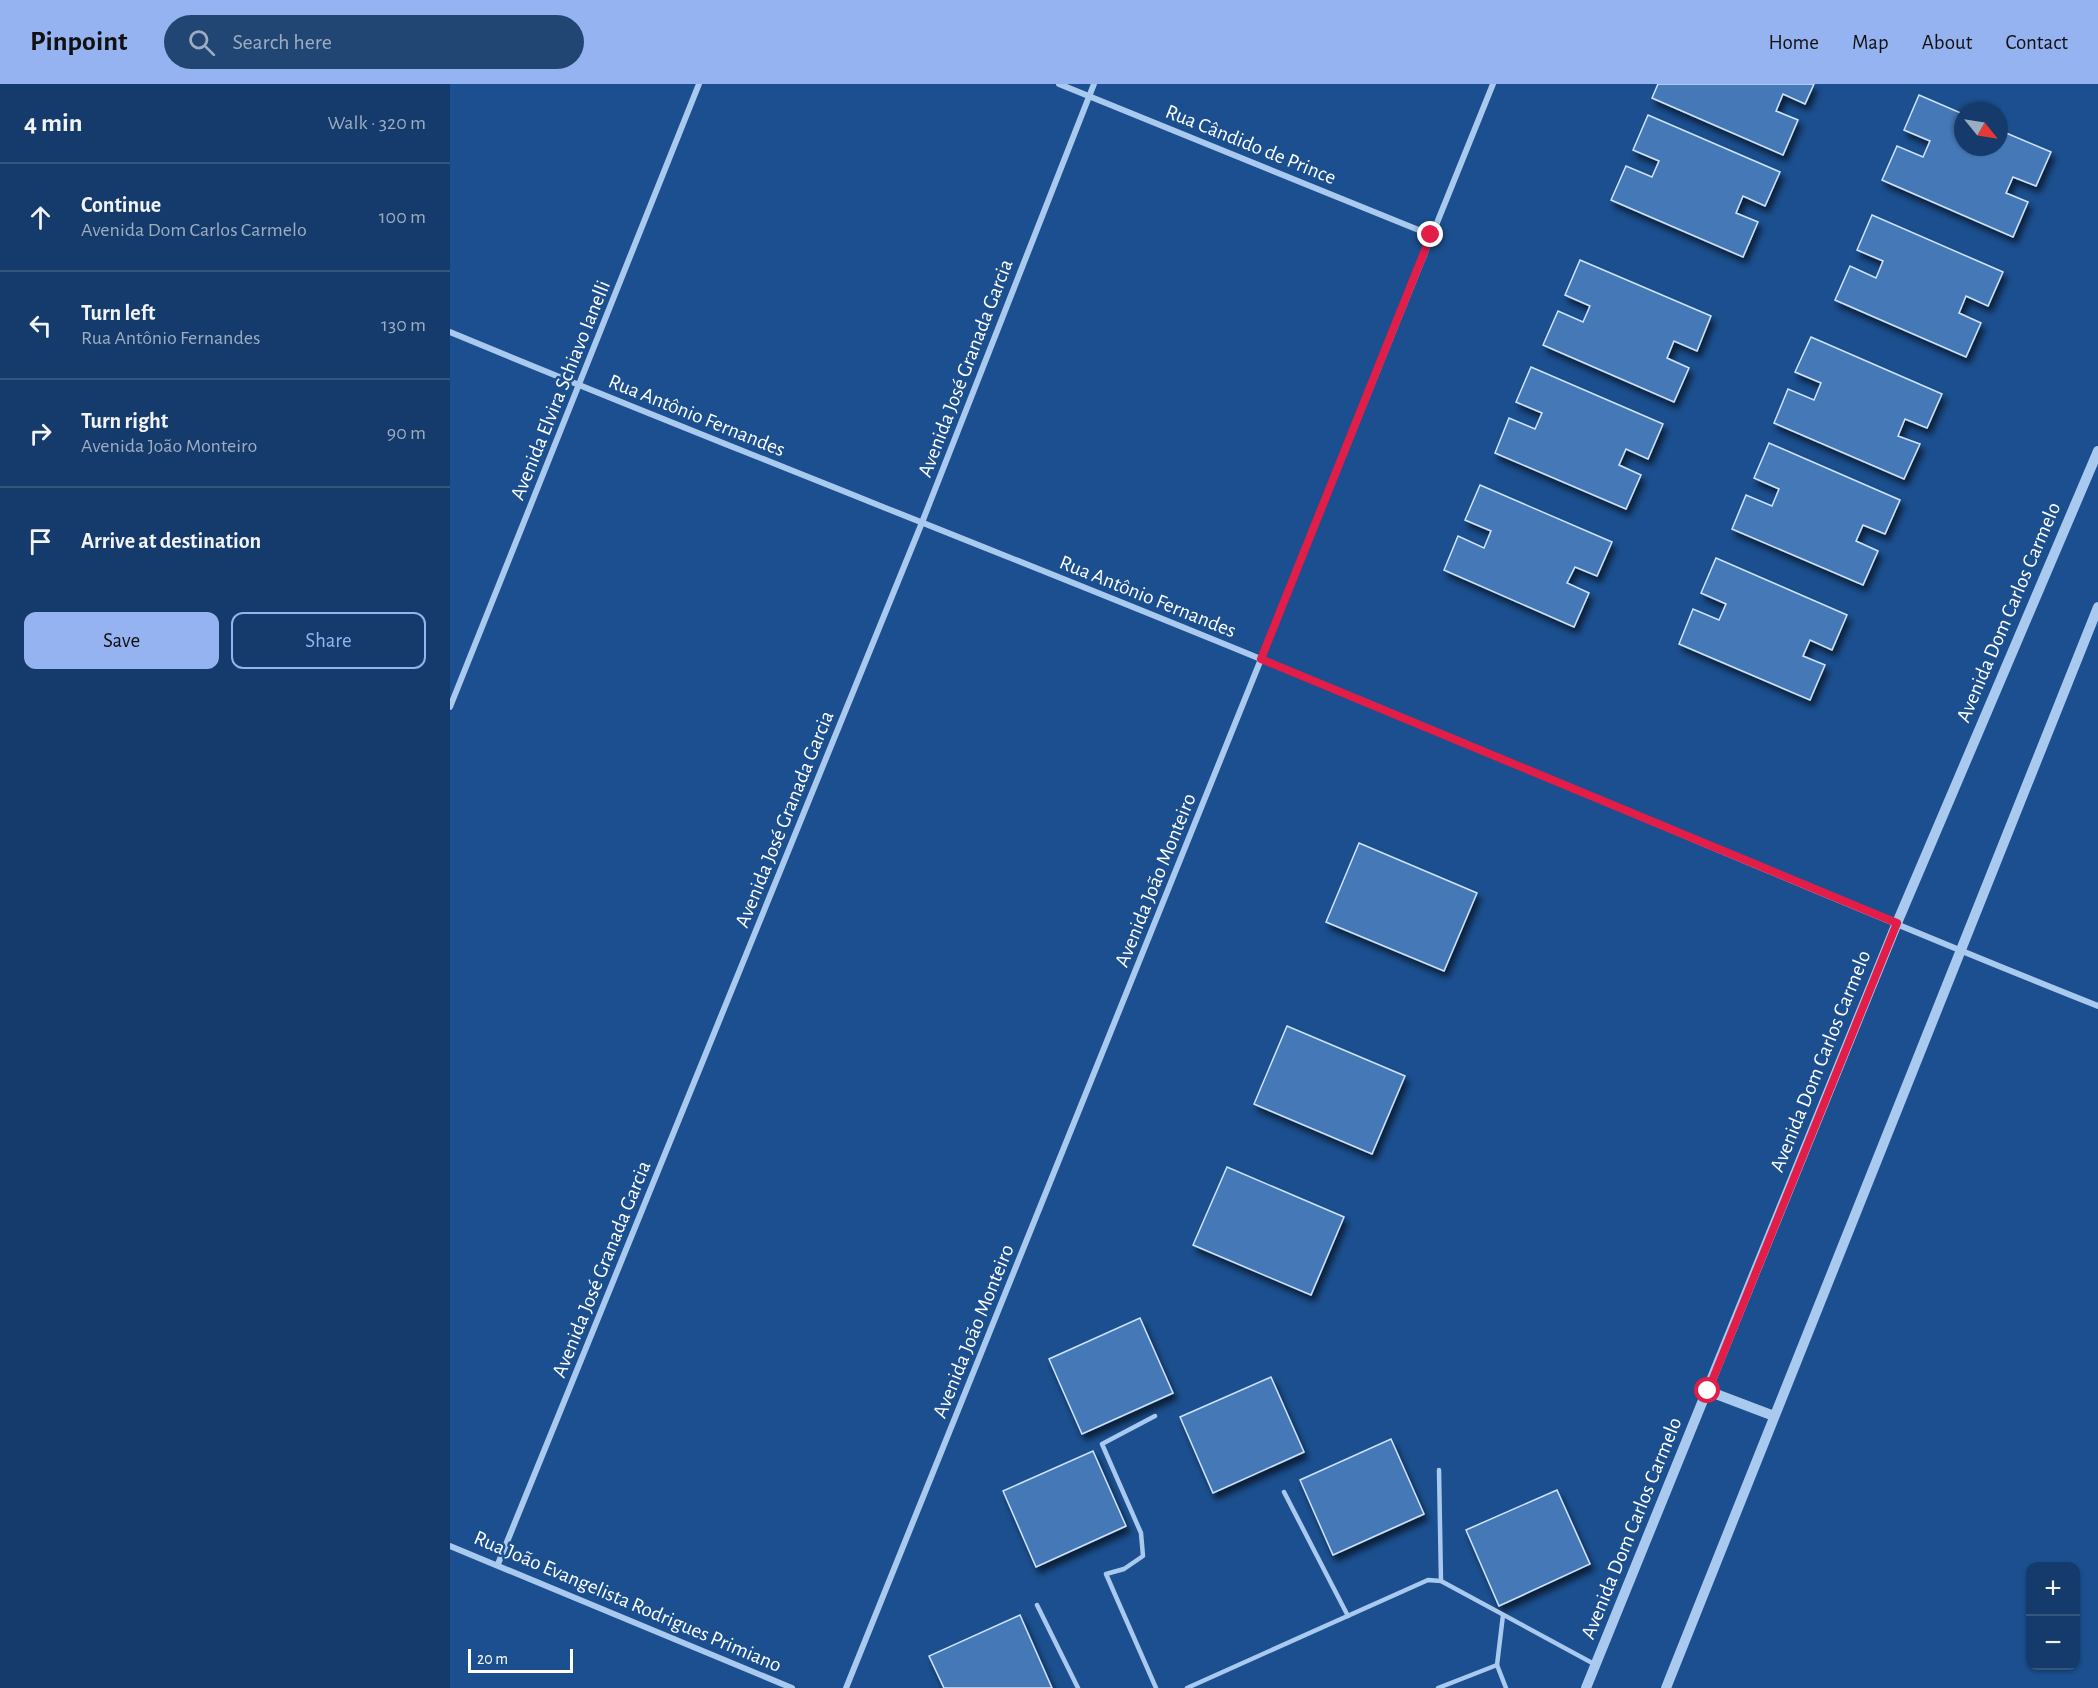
<!DOCTYPE html>
<html lang="en">
<head>
<meta charset="utf-8">
<style>
	:root { --surface:#143b6b; --page:#214673; --text:#f1f3f6; --muted:#9dadc1; --line:#33557e; --accent:#95b2f1 }
	body { margin:0; font-family:"Alegreya Sans",sans-serif; background:var(--page); color:var(--text) }
	.controls { position:absolute; right:18px; bottom:18px; display:grid; overflow:hidden; border-radius:12px; box-shadow:0 2px 4px #0004 }
	.controls button { width:54px; height:54px; display:grid; place-items:center; padding:0; border:0; border-bottom:2px solid var(--line); background:var(--surface); color:var(--text); font:30px sans-serif }
	.compass { position:absolute; left:1504px; top:18px; width:54px; height:54px; border-radius:50%; background:var(--surface); box-shadow:0 2px 4px #0004; rotate:120deg }
	.scale { position:absolute; left:18px; bottom:15px; width:105px; box-sizing:border-box; padding-left:6px; border:3px solid #fff; border-top:0; font-size:16px; line-height:21px; white-space:nowrap; color:#fff; -webkit-text-stroke:4px #1b4f8f; paint-order:stroke }
	.stop { position:absolute; width:18px; height:18px; margin:-14px; border:4px solid #e11d48; border-radius:50%; background:#fff }
	.stop.end { background:#e11d48; border-color:#fff; box-shadow:0 2px 6px #0008 }
	.list { margin:0; padding:0; list-style:none }
	h2 { display:flex; justify-content:space-between; align-items:center; height:78px; margin:0; padding:0 24px; font-size:26px }
	h2 small { font-size:20px; font-weight:400; color:var(--muted) }
	.list li { display:grid; grid-template-columns:39px 1fr auto; gap:18px; align-items:center; box-sizing:border-box; height:108px; padding:0 24px; border-top:2px solid var(--line) }
	.list b { display:block; font-size:22px; white-space:nowrap }
	.list p { margin:0; font-size:20px; white-space:nowrap; color:var(--muted) }
	.list em { font-size:20px; font-style:normal; color:var(--muted) }
	.actions { display:flex; gap:12px; padding:18px 24px }
	.actions a { flex:1; padding:14px 0; border:2px solid var(--accent); border-radius:12px; text-align:center; font-size:21px; color:var(--accent) }
	.actions .main { background:var(--accent); color:#111 }
	.icon { flex:none; width:33px; height:33px; fill:none; stroke:currentColor; stroke-width:2; stroke-linecap:round; stroke-linejoin:round }
	.map { position:relative; flex:none; width:1648px; height:1604px; overflow:hidden }
	header { display:flex; align-items:center; gap:36px; box-sizing:border-box; height:84px; padding:0 30px; background:var(--accent); color:#111 }
	header strong { font-size:28px }
	nav { display:flex; gap:33px; margin-inline-start:auto; font-size:21px }
	.search { width:420px; height:54px; background:var(--page); display:flex; align-items:center; gap:15px; box-sizing:border-box; padding:0 21px; border-radius:33px; color:var(--muted); font-size:22px }
	main { display:flex }
	aside { flex:1; background:var(--surface) }
	.map>svg:first-child { display:block }
</style>
</head>
<body>
<header>
<strong>Pinpoint</strong>
<div class="search"><svg class="icon" aria-label="search" viewBox="0 0 24 24"><circle cx="10" cy="10" r="6"/><path d="M15 15l6 6"/></svg>Search here</div>
<nav><a>Home</a><a>Map</a><a>About</a><a>Contact</a></nav>
</header>
<main>
<aside>
<h2>4 min<small>Walk · 320 m</small></h2>
<ul class="list">
<li><svg class="icon" aria-label="ahead" viewBox="0 0 24 24"><path d="M12 20V5M6 11l6-6 6 6"/></svg><div><b>Continue</b><p>Avenida Dom Carlos Carmelo</p></div><em>100 m</em></li>
<li><svg class="icon" aria-label="left" viewBox="0 0 24 24"><path d="M17 20v-9H6M10 6l-5 5 5 5"/></svg><div><b>Turn left</b><p>Rua Antônio Fernandes</p></div><em>130 m</em></li>
<li><svg class="icon" aria-label="right" viewBox="0 0 24 24"><path d="M7 20v-9h11M14 6l5 5-5 5"/></svg><div><b>Turn right</b><p>Avenida João Monteiro</p></div><em>90 m</em></li>
<li><svg class="icon" aria-label="arrive" viewBox="0 0 24 24"><path d="M6 21V4h12l-3 4 3 4H6"/></svg><div><b>Arrive at destination</b></div></li>
</ul>
<div class="actions"><a class="main">Save</a><a>Share</a></div>
</aside>
<div class="map">
<svg width="1648" height="1604" viewBox="0 0 1648 1604">
	<defs>
		<filter id="shadow"><feDropShadow dx="3.5" dy="6" stdDeviation="3" flood-color="#0009"/></filter>
	</defs>
	<rect width="100%" height="100%" fill="#1b4f8f"/>
	<g fill="#4478b7" stroke="#cfe3fa" stroke-width="1.5" filter="url(#shadow)">
		<polygon points="1208,0 1364,0 1355,20 1333,10 1326,27 1348,36 1333,71 1202,14"/>
		<polygon points="1469,11 1513,30 1513,63 1549,63 1549,46 1601,68 1586,102 1563,93 1556,109 1578,118 1563,153 1432,96 1447,62 1473,73 1480,57 1454,46"/>
		<polygon points="1198,31 1330,88 1315,122 1293,112 1286,129 1308,138 1293,173 1161,116 1176,82 1202,93 1209,77 1183,66"/>
		<polygon points="1422,131 1553,188 1538,222 1516,212 1509,229 1531,239 1516,273 1385,216 1400,182 1426,194 1433,177 1407,166"/>
		<polygon points="1130,176 1261,232 1247,267 1224,257 1217,274 1239,284 1224,318 1093,261 1108,227 1133,238 1140,222 1115,211"/>
		<polygon points="1361,253 1492,310 1477,344 1455,335 1448,352 1470,360 1454,395 1324,339 1338,305 1364,316 1371,299 1345,288"/>
		<polygon points="1081,283 1213,340 1198,375 1176,365 1169,381 1191,391 1176,425 1045,369 1059,334 1085,345 1092,329 1066,318"/>
		<polygon points="1319,359 1450,416 1435,450 1413,441 1406,457 1428,467 1413,501 1282,445 1296,411 1322,422 1329,405 1304,394"/>
		<polygon points="1030,401 1162,458 1147,492 1125,483 1117,499 1139,509 1124,543 994,486 1008,452 1034,464 1041,447 1015,436"/>
		<polygon points="1266,474 1397,531 1382,566 1360,556 1353,572 1375,581 1360,616 1229,560 1243,525 1269,536 1276,520 1251,509"/>
		<polygon points="909,759 1027,809 994,887 876,838"/>
		<polygon points="837,942 955,992 922,1070 804,1020"/>
		<polygon points="777,1083 894,1133 861,1211 743,1161"/>
		<polygon points="690,1234 723,1309 632,1350 599,1275"/>
		<polygon points="821,1293 854,1368 763,1409 730,1333"/>
		<polygon points="941,1355 974,1430 883,1471 850,1396"/>
		<polygon points="643,1367 676,1442 586,1483 553,1407"/>
		<polygon points="1107,1406 1140,1480 1049,1522 1016,1446"/>
		<polygon points="570,1531 602,1604 494,1604 479,1572"/>
	</g>
	<g fill="none" stroke-linecap="round" stroke-linejoin="round">
		<g stroke="#a9c9ee" stroke-width="4.5">
			<polyline points="705,1332 652,1360 691,1449 693,1472 674,1485 656,1490 706,1604"/>
			<polyline points="989,1386 991,1497"/>
			<polyline points="834,1408 898,1532"/>
			<polyline points="587,1521 628,1604"/>
			<polyline points="1053,1531 1047,1581 1056,1604"/>
			<polyline points="737,1604 978,1496 991,1497 1146,1581"/>
			<polyline points="988,1604 1047,1581"/>
		</g>
		<g stroke="#a9c9ee" stroke-width="6">
			<polyline points="609,0 981,151"/>
			<path d="M 0,248 C 270,360 543,465 813,576 C 1092,689 1368,811 1648,922"/>
			<polyline points="0,623 249,0"/>
			<polyline points="0,1462 342,1604"/>
			<polyline points="48,1480 471,441 644,0"/>
			<polyline points="396,1604 1043,0"/>
		</g>
		<g stroke="#a9c9ee" stroke-width="10">
			<polyline points="1258,1307 1324,1332"/>
			<polyline points="1136,1604 1447,839 1648,367"/>
			<polyline points="1216,1604 1648,523"/>
		</g>
	</g>
	<g fill="none" stroke-linecap="round" stroke-linejoin="round">
		<polyline stroke="#e11d48" stroke-width="8" points="981,151 811,575 1447,839 1258,1307"/>
	</g>
	<g text-anchor="middle" stroke-width="5" stroke-linejoin="round" paint-order="stroke">
		<g font-size="21" fill="#fff" stroke="#1b4f8f">
			<text transform="translate(801 60) rotate(22)" y="7">Rua Cândido de Prince</text>
			<text transform="translate(515 284) rotate(-69)" y="7">Avenida José Granada Garcia</text>
			<text transform="translate(110 306) rotate(-68)" y="7">Avenida Elvira Schiavo Ianelli</text>
			<text transform="translate(247 331) rotate(22)" y="7">Rua Antônio Fernandes</text>
			<text transform="translate(698 512) rotate(22)" y="7">Rua Antônio Fernandes</text>
			<text transform="translate(1558 528) rotate(-67)" y="7">Avenida Dom Carlos Carmelo</text>
			<text transform="translate(334 735) rotate(-68)" y="7">Avenida José Granada Garcia</text>
			<text transform="translate(705 796) rotate(-68)" y="7">Avenida João Monteiro</text>
			<text transform="translate(1370 977) rotate(-68)" y="7">Avenida Dom Carlos Carmelo</text>
			<text transform="translate(151 1185) rotate(-68)" y="7">Avenida José Granada Garcia</text>
			<text transform="translate(523 1247) rotate(-68)" y="7">Avenida João Monteiro</text>
			<text transform="translate(1181 1444) rotate(-68)" y="7">Avenida Dom Carlos Carmelo</text>
			<text transform="translate(178 1517) rotate(23)" y="7">Rua João Evangelista Rodrigues Primiano</text>
		</g>
	</g>
</svg>
<div class="controls">
<button>+</button>
<button>−</button>
</div>
<svg class="compass" viewBox="-18 -18 36 36"><path d="M0-13l5 13h-10z" fill="#e53935"/><path d="M0 13l5-13h-10z" fill="#9dadc1"/></svg>
<div class="scale">20 m</div>
<div class="stop" style="left:1258px;top:1307px"></div>
<div class="stop end" style="left:981px;top:151px"></div>
</div>
</main>
</body>
</html>
